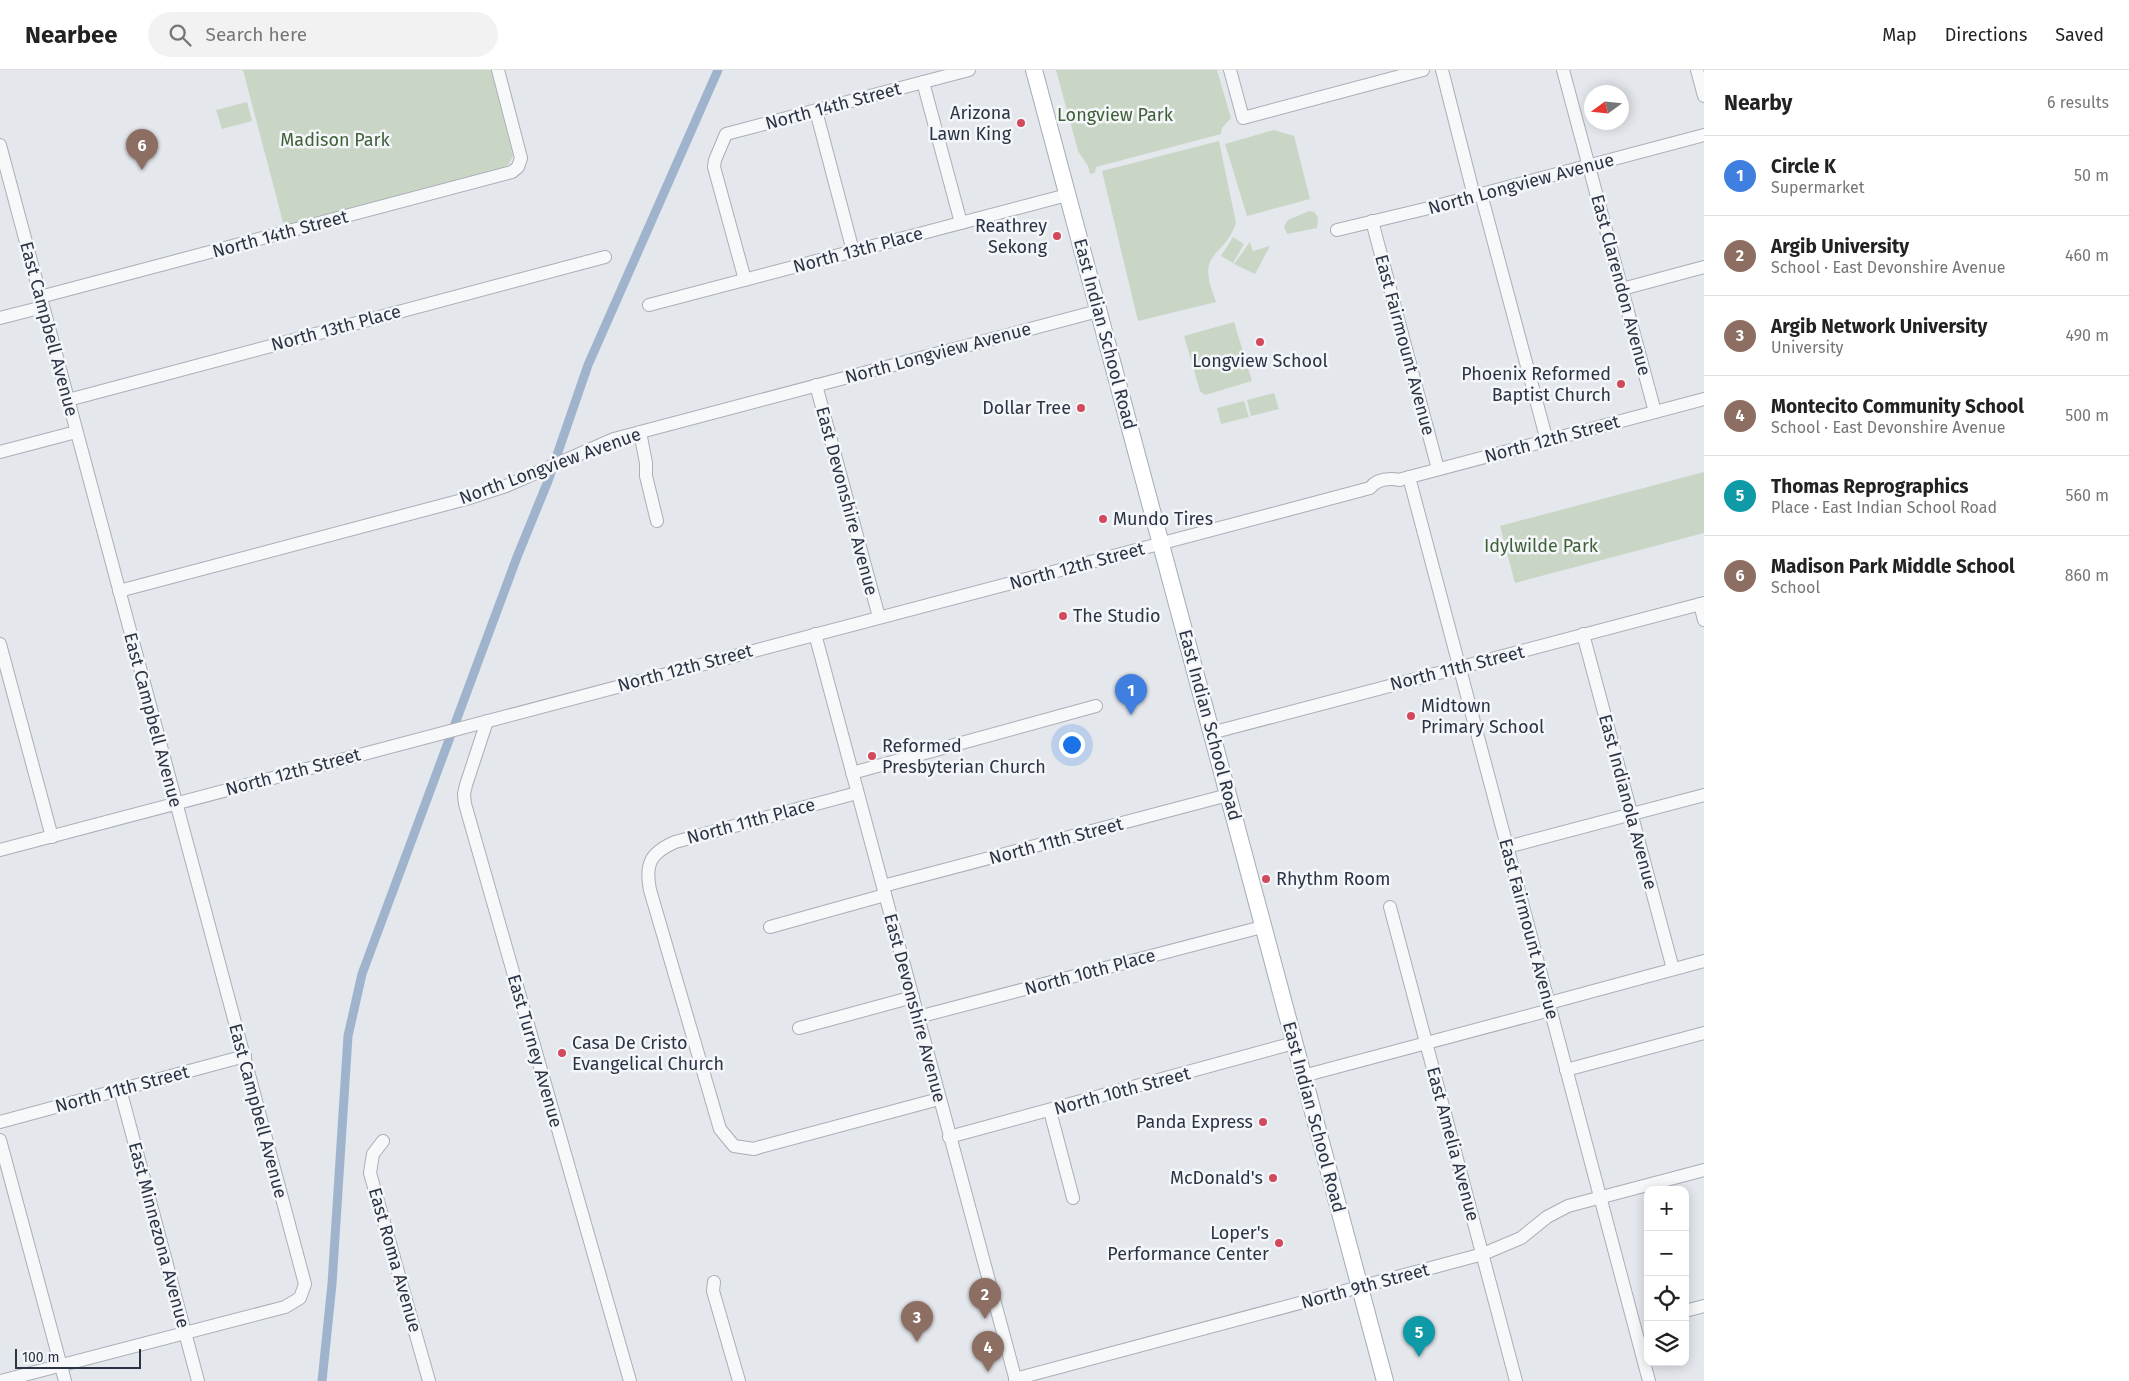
<!DOCTYPE html>
<html lang="en">
<head>
<meta charset="utf-8">
<style>
	:root { --surface:#fff; --page:#f2f2f2; --text:#222; --muted:#767676; --line:#e0e0e0; --accent:#b45309 }
	body { margin:0; font-family:"Fira Sans",sans-serif; background:var(--page); color:var(--text) }
	.controls { position:absolute; right:15px; bottom:15px; display:grid; overflow:hidden; border-radius:10px; box-shadow:0 2px 12px #0003 }
	.controls button { width:45px; height:45px; display:grid; place-items:center; padding:0; border:0; border-bottom:1px solid var(--line); background:var(--surface); color:var(--text); font:25px sans-serif }
	.compass { position:absolute; left:1584px; top:15px; width:45px; height:45px; border-radius:50%; background:var(--surface); box-shadow:0 2px 12px #0003; rotate:255deg }
	.scale { position:absolute; left:15px; bottom:12px; width:126px; box-sizing:border-box; padding-left:5px; border:2px solid #2b3445; border-top:0; font-size:14px; line-height:18px; white-space:nowrap; color:#2b3445; -webkit-text-stroke:4px #f4f6f9; paint-order:stroke }
	.you { position:absolute; left:1071px; top:674px; width:18px; height:18px; margin:-12px; border:4px solid #fff; border-radius:50%; background:#1a73e8; box-shadow:0 0 0 8px #1a73e833 }
	.badge { display:grid; place-items:center; width:32px; height:32px; border-radius:50%; background:var(--accent); color:#fff; font-size:16px; font-weight:700 }
	.pin { position:absolute; translate:-50% -41px; filter:drop-shadow(0 1px 2px #0008) }
	.pin::after { content:''; position:absolute; top:26px; width:18px; height:15px; background:inherit; clip-path:polygon(0 0,100% 0,50% 100%) }
	.list { margin:0; padding:0; list-style:none }
	h2 { display:flex; justify-content:space-between; align-items:center; height:65px; margin:0; padding:0 20px; font-size:21px }
	h2 small { font-size:16px; font-weight:400; color:var(--muted) }
	.list li { display:grid; grid-template-columns:32px 1fr auto; gap:15px; align-items:center; box-sizing:border-box; height:80px; padding:0 20px; border-top:1px solid var(--line) }
	.list b { display:block; font-size:19px; white-space:nowrap }
	.list p { margin:0; font-size:16px; white-space:nowrap; color:var(--muted) }
	.list em { font-size:16px; font-style:normal; color:var(--muted) }
	.icon { flex:none; width:28px; height:28px; fill:none; stroke:currentColor; stroke-width:2; stroke-linecap:round; stroke-linejoin:round }
	.map { position:relative; flex:none; width:1704px; height:1311px; overflow:hidden }
	header { display:flex; align-items:center; gap:30px; box-sizing:border-box; height:70px; padding:0 25px; background:var(--surface); border-bottom:1px solid var(--line) }
	header strong { font-size:24px }
	nav { display:flex; gap:28px; margin-inline-start:auto; font-size:18px }
	.search { width:350px; height:45px; background:var(--page); display:flex; align-items:center; gap:12px; box-sizing:border-box; padding:0 18px; border-radius:28px; color:var(--muted); font-size:19px }
	main { display:flex }
	aside { flex:1; background:var(--surface) }
	.map>svg:first-child { display:block }
</style>
</head>
<body>
<header>
<strong>Nearbee</strong>
<div class="search"><svg class="icon" aria-label="search" viewBox="0 0 24 24"><circle cx="10" cy="10" r="6"/><path d="M15 15l6 6"/></svg>Search here</div>
<nav><a>Map</a><a>Directions</a><a>Saved</a></nav>
</header>
<main>
<div class="map">
<svg width="1704" height="1311" viewBox="0 0 1704 1311">
	<rect width="100%" height="100%" fill="#e4e7ec"/>
	<g fill="#c9d6c5">
		<polygon points="243,0 492,0 513,86 508,95 503,99 284,156"/>
		<polygon points="1056,0 1217,0 1231,48 1222,58 1221,64 1096,97 1095,103 1090,104 1088,96 1078,81"/>
		<polygon points="247,32 252,51 222,59 216,40"/>
		<polygon points="1274,60 1294,66 1310,129 1247,146 1225,74"/>
		<path d="M 1219,71 L 1236,153 C 1222,192 1195,178 1216,232 L 1138,251 L 1102,101 Z"/>
		<polygon points="1309,141 1314,142 1318,147 1317,158 1287,164 1284,156 1288,150"/>
		<polygon points="1233,167 1244,174 1233,193 1221,186"/>
		<polygon points="1250,172 1253,181 1270,176 1255,204 1234,194"/>
		<polygon points="1234,252 1252,311 1205,325 1200,321 1184,266"/>
		<polygon points="1274,323 1279,339 1251,346 1247,330"/>
		<polygon points="1244,331 1249,347 1221,354 1217,338"/>
		<polygon points="1704,402 1704,463 1515,513 1500,456"/>
	</g>
	<g fill="none" stroke-linecap="round" stroke-linejoin="round">
		<polyline stroke="#9fb4cc" stroke-width="9" points="322,1311 332,1214 348,966 362,904 517,487 548,411 588,295 718,0"/>
		<defs>
			<g id="minor">
				<polyline points="1230,0 1243,48 1423,0"/>
				<polyline points="1442,0 1474,126"/>
				<polyline points="1563,0 1655,342"/>
				<polyline points="1697,0 1704,26"/>
				<polyline points="923,12 961,153"/>
				<polyline points="816,41 853,181"/>
				<polyline points="0,75 305,1214 300,1228 285,1237 1,1311"/>
				<polyline points="1481,124 1547,371"/>
				<polyline points="1372,151 1438,399"/>
				<polyline points="1337,160 1429,138 1704,65"/>
				<polyline points="745,210 714,97 715,90 726,64 969,0"/>
				<polyline points="1622,219 1704,197"/>
				<polyline points="40,227 512,102 518,97 521,88 498,0"/>
				<polyline points="649,235 1067,125"/>
				<polyline points="0,248 43,237"/>
				<polyline points="816,315 879,547"/>
				<polyline points="68,330 605,187"/>
				<polyline points="640,362 646,393 646,406 657,451"/>
				<polyline points="0,382 76,362"/>
				<polyline points="1409,407 1649,1311"/>
				<polyline points="1402,409 1704,329"/>
				<polyline points="119,521 466,429 506,416 614,369 1098,241"/>
				<polyline points="1700,534 1704,550"/>
				<polyline points="815,564 1016,1311"/>
				<polyline points="1583,564 1673,899"/>
				<polyline points="0,574 52,767"/>
				<polyline points="487,651 466,715 464,724 465,734 630,1311"/>
				<polyline points="1211,663 1704,533"/>
				<polyline points="852,703 1096,636"/>
				<path d="M 857,723 L 675,772 C 650,783 645,794 650,820 L 720,1059 L 734,1076 L 754,1079 L 760,1077 L 939,1029"/>
				<polyline points="1507,777 1704,725"/>
				<path d="M 0,780 L 1280,442 L 1370,418 C 1377,409 1389,408 1400,410"/>
				<polyline points="883,816 1228,725"/>
				<polyline points="1390,837 1516,1311"/>
				<polyline points="770,857 885,825"/>
				<polyline points="1549,933 1704,891"/>
				<polyline points="918,947 1262,857"/>
				<polyline points="799,958 913,927"/>
				<polyline points="1566,1000 1704,963"/>
				<polyline points="1303,1006 1550,940"/>
				<polyline points="120,1019 198,1311"/>
				<polyline points="1050,1041 1073,1128"/>
				<polyline points="0,1052 245,986"/>
				<polyline points="949,1067 1294,973"/>
				<polyline points="0,1070 65,1311"/>
				<polyline points="383,1071 373,1084 370,1103 429,1311"/>
				<polyline points="714,1212 713,1221 739,1311"/>
				<polyline points="1685,1241 1704,1236"/>
				<polyline points="1015,1309 1483,1184 1521,1168 1547,1147 1568,1136 1704,1100"/>
			</g>
			<polyline id="major" points="1034,0 1385,1311"/>
		</defs>
		<use href="#minor" stroke="#a9aeb7" stroke-width="14"/>
		<use href="#major" stroke="#a3abb8" stroke-width="18"/>
		<use href="#minor" stroke="#f7f8fa" stroke-width="12"/>
		<use href="#major" stroke="#fff" stroke-width="16"/>
	</g>
	<g fill="#d1495b" stroke="#f4f6f9" stroke-width="2">
		<circle cx="1021" cy="53" r="5"/>
		<circle cx="1057" cy="166" r="5"/>
		<circle cx="1260" cy="272" r="5"/>
		<circle cx="1621" cy="314" r="5"/>
		<circle cx="1081" cy="338" r="5"/>
		<circle cx="1103" cy="449" r="5"/>
		<circle cx="1063" cy="546" r="5"/>
		<circle cx="1411" cy="646" r="5"/>
		<circle cx="872" cy="686" r="5"/>
		<circle cx="1266" cy="809" r="5"/>
		<circle cx="562" cy="983" r="5"/>
		<circle cx="1263" cy="1052" r="5"/>
		<circle cx="1273" cy="1108" r="5"/>
		<circle cx="1279" cy="1173" r="5"/>
	</g>
	<g text-anchor="middle" stroke-width="5" stroke-linejoin="round" paint-order="stroke">
		<g font-size="18" fill="#2b3445" stroke="#f4f6f9">
			<text transform="translate(833 36) rotate(-15)" y="6">North 14th Street</text>
			<text transform="translate(1521 114) rotate(-15)" y="6">North Longview Avenue</text>
			<text transform="translate(280 164) rotate(-15)" y="6">North 14th Street</text>
			<text transform="translate(858 180) rotate(-15)" y="6">North 13th Place</text>
			<text transform="translate(1621 215) rotate(75)" y="6">East Clarendon Avenue</text>
			<text transform="translate(336 258) rotate(-15)" y="6">North 13th Place</text>
			<text transform="translate(49 259) rotate(75)" y="6">East Campbell Avenue</text>
			<text transform="translate(1105 264) rotate(75)" y="6">East Indian School Road</text>
			<text transform="translate(1405 275) rotate(75)" y="6">East Fairmount Avenue</text>
			<text transform="translate(938 283) rotate(-15)" y="6">North Longview Avenue</text>
			<text transform="translate(1552 369) rotate(-15)" y="6">North 12th Street</text>
			<text transform="translate(550 396) rotate(-20)" y="6">North Longview Avenue</text>
			<text transform="translate(847 431) rotate(75)" y="6">East Devonshire Avenue</text>
			<text transform="translate(1077 496) rotate(-15)" y="6">North 12th Street</text>
			<text transform="translate(685 598) rotate(-15)" y="6">North 12th Street</text>
			<text transform="translate(1457 598) rotate(-14)" y="6">North 11th Street</text>
			<text transform="translate(153 650) rotate(75)" y="6">East Campbell Avenue</text>
			<text transform="translate(1210 655) rotate(75)" y="6">East Indian School Road</text>
			<text transform="translate(293 702) rotate(-15)" y="6">North 12th Street</text>
			<text transform="translate(1628 732) rotate(75)" y="6">East Indianola Avenue</text>
			<text transform="translate(751 751) rotate(-15)" y="6">North 11th Place</text>
			<text transform="translate(1056 771) rotate(-15)" y="6">North 11th Street</text>
			<text transform="translate(1529 859) rotate(75)" y="6">East Fairmount Avenue</text>
			<text transform="translate(1090 902) rotate(-15)" y="6">North 10th Place</text>
			<text transform="translate(915 938) rotate(75)" y="6">East Devonshire Avenue</text>
			<text transform="translate(535 981) rotate(74)" y="6">East Turney Avenue</text>
			<text transform="translate(122 1019) rotate(-15)" y="6">North 11th Street</text>
			<text transform="translate(1122 1021) rotate(-15)" y="6">North 10th Street</text>
			<text transform="translate(258 1041) rotate(75)" y="6">East Campbell Avenue</text>
			<text transform="translate(1314 1047) rotate(75)" y="6">East Indian School Road</text>
			<text transform="translate(1453 1074) rotate(75)" y="6">East Amelia Avenue</text>
			<text transform="translate(159 1165) rotate(75)" y="6">East Minnezona Avenue</text>
			<text transform="translate(395 1190) rotate(74)" y="6">East Roma Avenue</text>
			<text transform="translate(1365 1216) rotate(-15)" y="6">North 9th Street</text>
		</g>
		<g font-size="18" fill="#2b3445" stroke="#f4f6f9" text-anchor="end">
			<text x="1011" y="49">Arizona<tspan x="1011" dy="21">Lawn King</tspan></text>
			<text x="1047" y="162">Reathrey<tspan x="1047" dy="21">Sekong</tspan></text>
			<text x="1260" y="297" text-anchor="middle">Longview School</text>
			<text x="1611" y="310">Phoenix Reformed<tspan x="1611" dy="21">Baptist Church</tspan></text>
			<text x="1071" y="344">Dollar Tree</text>
			<text x="1113" y="455" text-anchor="start">Mundo Tires</text>
			<text x="1073" y="552" text-anchor="start">The Studio</text>
			<text x="1421" y="642" text-anchor="start">Midtown<tspan x="1421" dy="21">Primary School</tspan></text>
			<text x="882" y="682" text-anchor="start">Reformed<tspan x="882" dy="21">Presbyterian Church</tspan></text>
			<text x="1276" y="815" text-anchor="start">Rhythm Room</text>
			<text x="572" y="979" text-anchor="start">Casa De Cristo<tspan x="572" dy="21">Evangelical Church</tspan></text>
			<text x="1253" y="1058">Panda Express</text>
			<text x="1263" y="1114">McDonald's</text>
			<text x="1269" y="1169">Loper's<tspan x="1269" dy="21">Performance Center</tspan></text>
		</g>
		<g font-size="18" fill="#3f6138" stroke="#f4f6f9">
			<text x="1115" y="51">Longview Park</text>
			<text x="335" y="76">Madison Park</text>
			<text x="1541" y="482">Idylwilde Park</text>
		</g>
	</g>
</svg>
<div class="controls">
<button>+</button>
<button>−</button>
<button><svg class="icon" aria-label="locate" viewBox="0 0 24 24"><circle cx="12" cy="12" r="6"/><path d="M12 2v4M12 18v4M2 12h4M18 12h4"/></svg></button>
<button><svg class="icon" aria-label="layers" viewBox="0 0 24 24"><path d="M12 4l9 5-9 5-9-5zM3 14l9 5 9-5"/></svg></button>
</div>
<svg class="compass" viewBox="-18 -18 36 36"><path d="M0-13l5 13h-10z" fill="#e53935"/><path d="M0 13l5-13h-10z" fill="#767676"/></svg>
<div class="scale">100 m</div>
<div class="you"></div>
<div class="pin badge" style="left:1131px;top:645px;background:#3f7fe0">1</div>
<div class="pin badge" style="left:985px;top:1249px;background:#8d6e63">2</div>
<div class="pin badge" style="left:917px;top:1272px;background:#8d6e63">3</div>
<div class="pin badge" style="left:988px;top:1302px;background:#8d6e63">4</div>
<div class="pin badge" style="left:1419px;top:1287px;background:#0f9aa8">5</div>
<div class="pin badge" style="left:142px;top:100px;background:#8d6e63">6</div>
</div>
<aside>
<h2>Nearby<small>6 results</small></h2>
<ul class="list">
<li><span class="badge" style="background:#3f7fe0">1</span><div><b>Circle K</b><p>Supermarket</p></div><em>50 m</em></li>
<li><span class="badge" style="background:#8d6e63">2</span><div><b>Argib University</b><p>School · East Devonshire Avenue</p></div><em>460 m</em></li>
<li><span class="badge" style="background:#8d6e63">3</span><div><b>Argib Network University</b><p>University</p></div><em>490 m</em></li>
<li><span class="badge" style="background:#8d6e63">4</span><div><b>Montecito Community School</b><p>School · East Devonshire Avenue</p></div><em>500 m</em></li>
<li><span class="badge" style="background:#0f9aa8">5</span><div><b>Thomas Reprographics</b><p>Place · East Indian School Road</p></div><em>560 m</em></li>
<li><span class="badge" style="background:#8d6e63">6</span><div><b>Madison Park Middle School</b><p>School</p></div><em>860 m</em></li>
</ul>
</aside>
</main>
</body>
</html>
